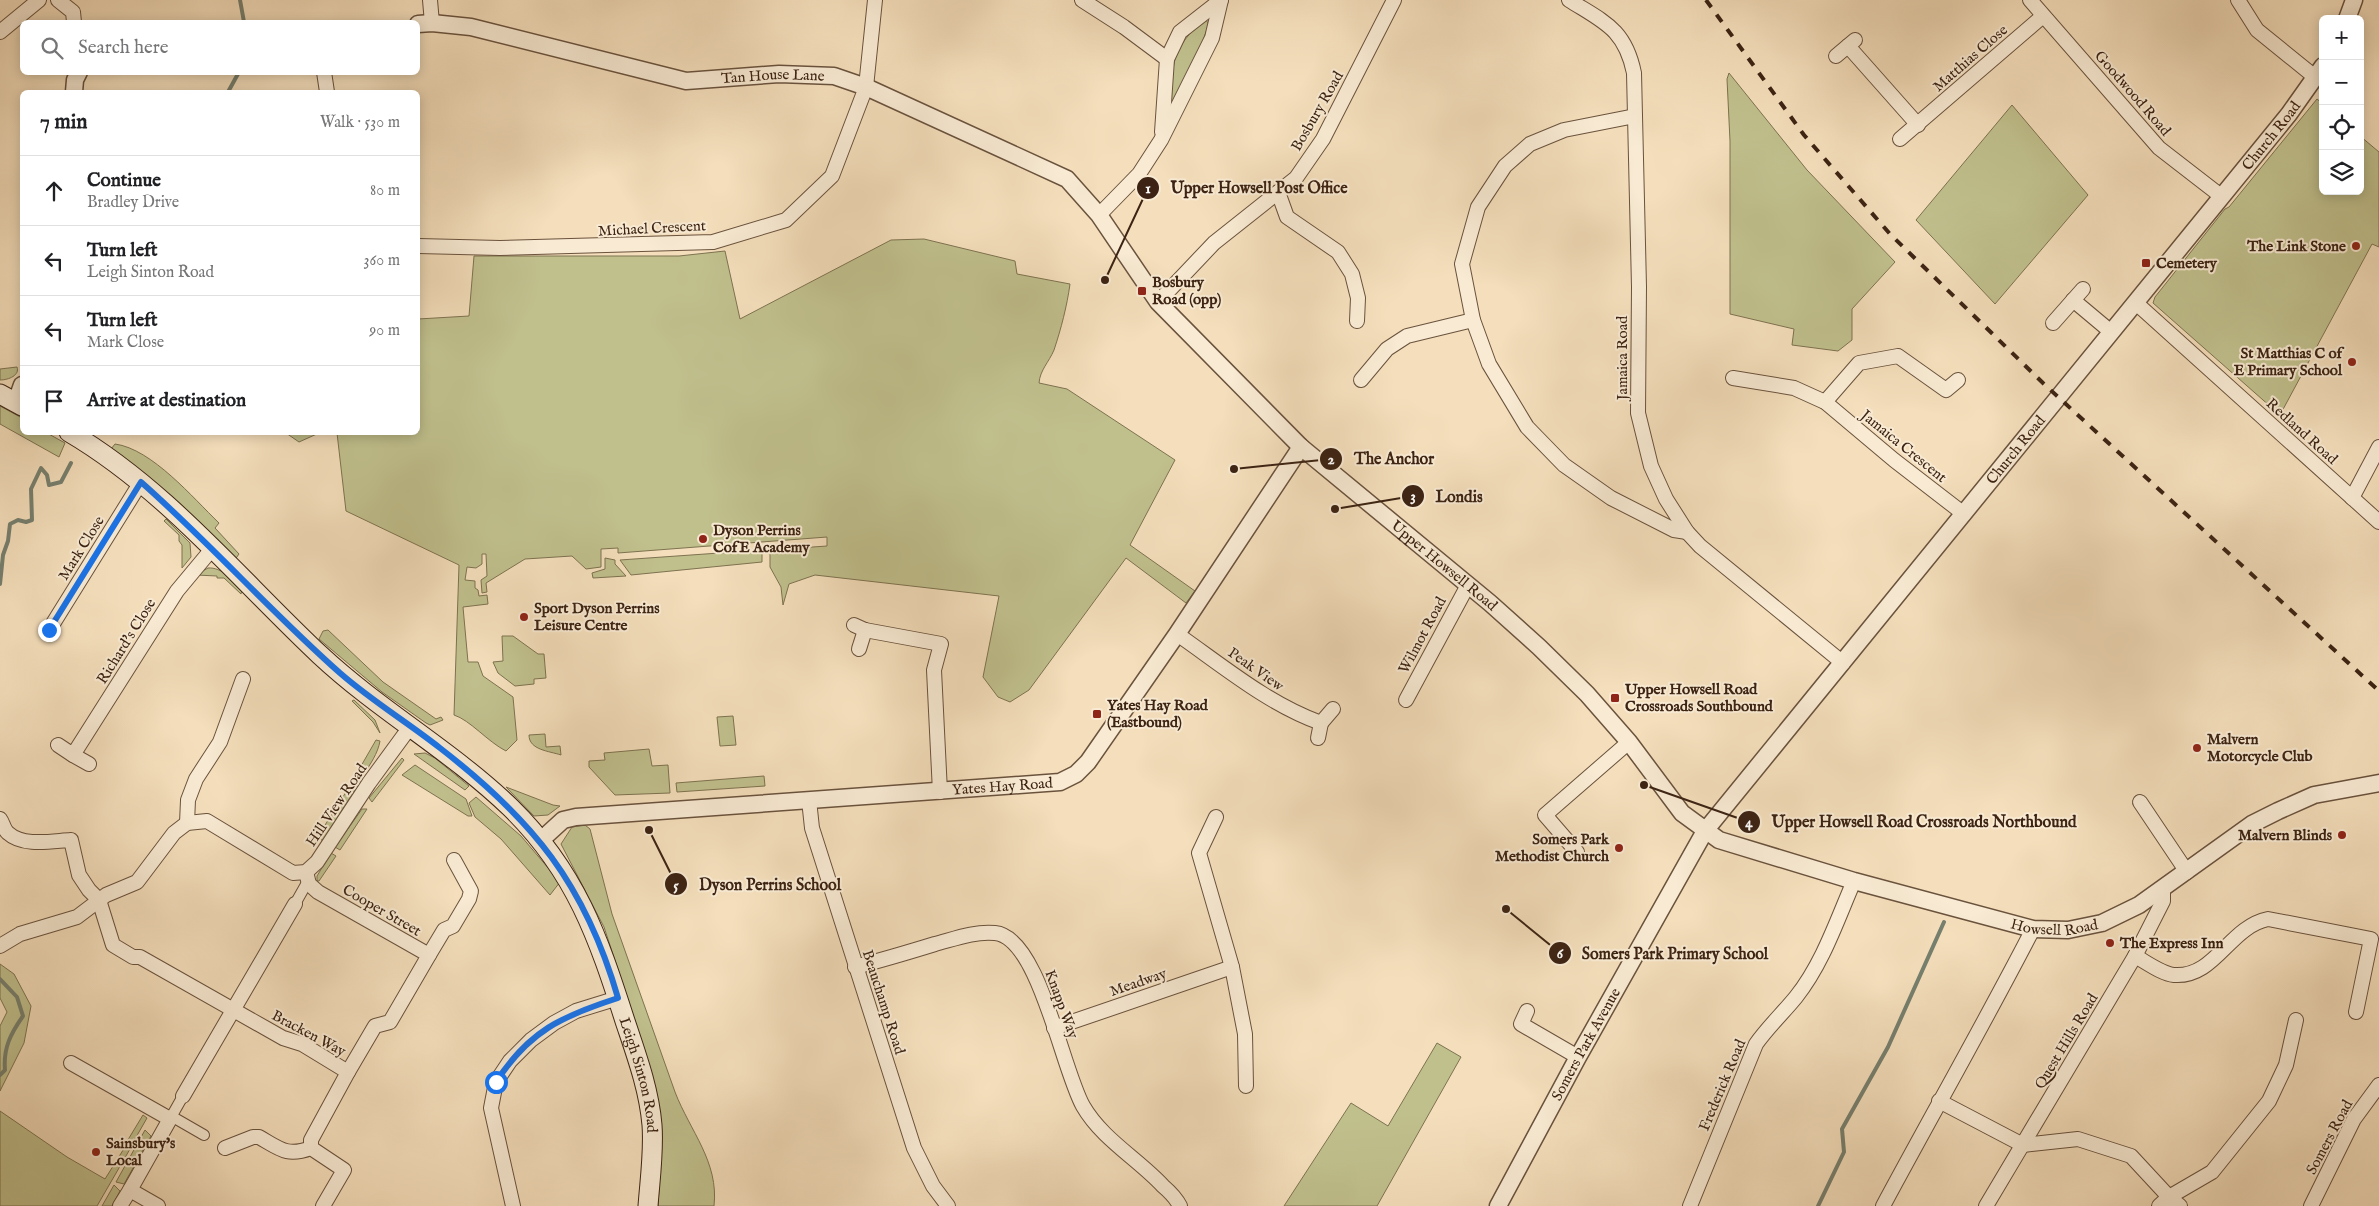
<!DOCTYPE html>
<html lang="en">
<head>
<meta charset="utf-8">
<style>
	:root { --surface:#fff; --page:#f6f6f6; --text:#202124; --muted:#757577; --line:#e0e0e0 }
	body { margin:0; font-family:"IM FELL English",serif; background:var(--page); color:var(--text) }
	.controls { position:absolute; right:15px; top:15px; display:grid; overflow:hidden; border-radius:8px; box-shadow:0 2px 12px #0003 }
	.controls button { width:45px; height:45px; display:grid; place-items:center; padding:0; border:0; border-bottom:1px solid var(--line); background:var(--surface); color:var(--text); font:25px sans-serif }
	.stop { position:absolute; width:15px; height:15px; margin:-11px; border:4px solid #1a73e8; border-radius:50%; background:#fff }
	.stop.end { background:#1a73e8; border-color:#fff; box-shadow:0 1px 5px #0008 }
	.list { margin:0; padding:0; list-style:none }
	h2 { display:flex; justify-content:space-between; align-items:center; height:65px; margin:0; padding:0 20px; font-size:21px }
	h2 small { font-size:16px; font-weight:400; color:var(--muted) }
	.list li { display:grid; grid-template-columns:32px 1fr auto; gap:15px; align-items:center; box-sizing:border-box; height:70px; padding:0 20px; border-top:1px solid var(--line) }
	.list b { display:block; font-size:19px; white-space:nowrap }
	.list p { margin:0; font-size:16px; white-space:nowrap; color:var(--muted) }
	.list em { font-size:16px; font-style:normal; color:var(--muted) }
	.icon { flex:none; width:28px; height:28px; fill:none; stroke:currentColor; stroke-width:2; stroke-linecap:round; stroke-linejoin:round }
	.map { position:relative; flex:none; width:2379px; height:1206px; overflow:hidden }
	.search { position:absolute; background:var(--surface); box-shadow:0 2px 12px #0003; left:20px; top:20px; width:400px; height:55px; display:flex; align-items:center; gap:12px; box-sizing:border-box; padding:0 18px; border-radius:8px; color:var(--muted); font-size:19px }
	.panel { position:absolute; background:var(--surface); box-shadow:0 2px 12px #0003; left:20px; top:90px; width:400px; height:345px; border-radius:8px }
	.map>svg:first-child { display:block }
</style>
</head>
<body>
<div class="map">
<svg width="2379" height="1206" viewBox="0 0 2379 1206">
	<rect width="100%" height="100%" fill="#f4debb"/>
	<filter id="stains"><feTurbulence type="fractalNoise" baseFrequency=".004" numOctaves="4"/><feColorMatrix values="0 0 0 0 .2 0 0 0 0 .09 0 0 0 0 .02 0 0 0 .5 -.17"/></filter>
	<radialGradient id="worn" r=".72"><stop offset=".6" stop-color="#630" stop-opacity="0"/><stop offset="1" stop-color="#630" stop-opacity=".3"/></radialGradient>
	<g fill="#c0c08d" stroke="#7e7250">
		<path d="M 1205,19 L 1209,24 L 1195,62 L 1173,104 L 1170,104 C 1173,61 1171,49 1205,19 Z"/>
		<polygon points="1729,73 1807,170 1895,262 1852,309 1852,340 1838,351 1792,345 1794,329 1730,314 1730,141 1727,79"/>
		<polygon points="2317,99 2323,104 2323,191 2360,191 2360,136 2379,152 2379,247 2372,244 2280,415 2153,303 2155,297 2225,209 2229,207"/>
		<polygon points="2012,105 2088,195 1995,304 1916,220"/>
		<path d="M 924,239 L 1015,261 L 1017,274 L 1070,284 C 1067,306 1061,329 1054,350 C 1049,362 1040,370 1039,383 L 1067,389 L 1175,460 L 1130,545 L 1195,591 L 1186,603 L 1126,558 L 1029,690 L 1010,702 L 998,697 L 983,677 L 999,596 L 815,575 L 789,584 L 783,605 L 781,587 L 770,567 L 770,550 L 827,546 L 827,537 L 618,553 L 618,548 L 601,549 L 601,567 L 586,569 L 572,556 L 525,559 L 486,583 L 487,592 L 482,593 L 481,580 L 487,576 L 486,554 L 482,554 L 482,564 L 476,568 L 467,567 L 465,580 L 475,581 L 475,588 L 478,590 L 479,596 L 487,595 L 488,604 L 463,607 L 468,662 L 478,662 L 483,676 L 513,697 L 517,740 L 506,751 C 488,742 470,720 454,715 L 459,565 L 346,511 L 337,433 L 418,432 L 418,319 L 469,316 L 474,256 L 679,256 L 725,251 L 740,319 L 891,240 Z"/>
		<path d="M 17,367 C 20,375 9,380 0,380 L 0,369 Z"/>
		<polygon points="0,406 22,418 22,432 47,433 65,443 59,457 0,424"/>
		<polygon points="286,433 286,432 319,433 299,442"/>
		<path d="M 115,444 C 152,449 193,498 219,523 L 215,528 L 239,554 L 234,561 L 111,449 Z"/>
		<polygon points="166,519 190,543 191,557 182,568 182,545 179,541 179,535 164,521"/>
		<polygon points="762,550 762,562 631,575 620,560"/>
		<polygon points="605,558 615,560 615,564 626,576 593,578 592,573 605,569"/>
		<path d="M 208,568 C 222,567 232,580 242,589 L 241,594 L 224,578 L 217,578 L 217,576 L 196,575 Z"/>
		<polygon points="328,630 383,682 436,719 441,717 443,720 430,725 426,723 382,692 319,639 323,631"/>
		<polygon points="502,636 513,636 538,654 544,654 546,678 534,679 534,684 515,686 498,673 493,662 503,661"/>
		<polygon points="354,700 375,720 380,733 373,722 352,701"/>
		<polygon points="733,716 736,745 720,746 717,717"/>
		<path d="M 545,734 L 546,747 L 560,746 L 561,755 C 549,751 529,750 529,735 Z"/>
		<path d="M 376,740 L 380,741 C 378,753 370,765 363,775 L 357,773 Z"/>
		<polygon points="649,749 652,766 668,765 670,793 615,795 589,767 589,761 605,760 604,753"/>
		<polygon points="425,753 435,758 469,786 465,790 414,754"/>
		<polygon points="402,758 404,760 372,802 369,798"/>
		<polygon points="415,765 466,799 472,816 468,816 402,775"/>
		<polygon points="764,776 765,786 677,792 676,783"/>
		<polygon points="353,781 358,785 323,840 321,840 320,833"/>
		<polygon points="506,787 553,805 560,806 548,815 534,816"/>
		<polygon points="476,797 521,836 560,882 550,895 501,839 475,817 469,803"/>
		<polygon points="362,809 367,809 340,850 335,847"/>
		<path d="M 585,825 L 590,829 L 612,914 L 675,1092 C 690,1131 719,1162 714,1206 L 658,1206 L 661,1155 L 656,1092 L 646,1055 L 604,927 L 561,844 L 572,827 Z"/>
		<polygon points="331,853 336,856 319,881 317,881 317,876"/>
		<polygon points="0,964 14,974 31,1006 24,1043 0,1091 0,1026 7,1012 0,998"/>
		<polygon points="1437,1043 1461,1057 1377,1206 1284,1206 1351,1103 1388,1126"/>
		<polygon points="0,1111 67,1157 105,1179 125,1147 130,1149 97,1206 0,1206"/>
		<polygon points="143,1115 147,1118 131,1146 126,1143"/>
		<polygon points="145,1130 151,1136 124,1184 116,1182"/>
		<polygon points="114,1185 120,1191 112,1206 102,1206"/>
	</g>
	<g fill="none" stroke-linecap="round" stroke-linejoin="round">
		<g stroke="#767f6e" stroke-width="4">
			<polyline points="240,0 244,22"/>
			<polyline points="228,92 239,72"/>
			<polyline points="0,584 3,555 8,541 10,524 18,520 26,522 32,520 31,489 41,468 47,475 49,485 61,482 71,463"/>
			<path d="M 0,979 L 17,997 L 23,1016 C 11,1033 3,1048 5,1070 L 0,1075"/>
			<polyline points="1818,1206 1844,1152 1842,1129 1888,1047 1944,922"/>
		</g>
		<defs>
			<g id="pedestrian">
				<polyline points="295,904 308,881"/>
				<polyline points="171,1116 204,1135"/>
				<polyline points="170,1119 183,1096"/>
			</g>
			<g id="minor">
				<polyline points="58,0 73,12 74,22"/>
				<polyline points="430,0 432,23"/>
				<polyline points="1082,0 1124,27 1167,59"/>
				<path d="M 1569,0 C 1604,22 1625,29 1634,73 L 1639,287 L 1638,413 L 1651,466 L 1666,499 L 1687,532 L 1700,546 L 1843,663"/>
				<polyline points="2030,0 2159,148 2221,196"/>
				<polyline points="2238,0 2257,30 2315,77"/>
				<polyline points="0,32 39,0"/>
				<polyline points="1848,46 1918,125"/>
				<polyline points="1836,56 1855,40"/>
				<polyline points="324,72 327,92"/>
				<polyline points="1635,116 1564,130 1530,144 1505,166 1478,207 1462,264 1473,320 1489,364 1527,427 1564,465 1611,498 1674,530 1687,532"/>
				<polyline points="1162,132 1167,59 1180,32 1221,0"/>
				<polyline points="1900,139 2043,16"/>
				<polyline points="1278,192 1287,217 1338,252 1352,274 1358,298 1357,321"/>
				<polyline points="1099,215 1139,174 1161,140 1212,38 1221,0"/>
				<polyline points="418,246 500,248 713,242 786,220 832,176 866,87 875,0"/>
				<polyline points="2073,300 2110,331"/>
				<polyline points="1158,302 1214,243 1296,178 1323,139 1394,0"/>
				<polyline points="2136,303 2379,522"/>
				<polyline points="2053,323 2083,289"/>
				<polyline points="1733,378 1794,388 1825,402 1894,460 1964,514"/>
				<polyline points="1361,380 1387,349 1407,336 1473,320"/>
				<polyline points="1825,402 1859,363 1898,356 1946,390 1958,380"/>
				<polyline points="2352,498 2379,447"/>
				<polyline points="854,625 865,630 941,644 934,670 940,792"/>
				<polyline points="49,630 141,482"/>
				<path d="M 1177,634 C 1223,666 1268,704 1321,723 L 1333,709"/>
				<polyline points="859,649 865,630"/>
				<polyline points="1406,700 1468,585"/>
				<polyline points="1318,738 1321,723"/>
				<polyline points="58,745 73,755 177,591 212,549"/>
				<polyline points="73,755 89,764"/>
				<polyline points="809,800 812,828 914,1148 933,1186 948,1206"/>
				<polyline points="2140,802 2187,872"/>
				<path d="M 0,819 C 3,823 4,830 8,833 C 23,847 52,841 71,840 L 79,875 L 89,890 L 99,900 L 113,945 L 133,957 L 140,957 L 283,1038 L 302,1044 L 348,1072 L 311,1140 L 311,1148"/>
				<polyline points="187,823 188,800 196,779 220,742 243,679"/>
				<polyline points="1577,852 1545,815 1629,742"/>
				<polyline points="306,872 309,884 318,892 429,955 390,1022 375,1026 348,1072"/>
				<polyline points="0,946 20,934 77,917 106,895 137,882 174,833 187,823 207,821 293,873 306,872 317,862 369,783 410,727"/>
				<polyline points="429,955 444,930 453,926 469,899 471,891 454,860"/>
				<path d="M 2135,956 C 2146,962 2162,974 2174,975 C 2215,978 2229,927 2268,919 L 2371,939 L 2356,1012"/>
				<path d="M 855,967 C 882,960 909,952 935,944 C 954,939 974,931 995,933 C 1039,937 1062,1069 1083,1106 C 1102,1139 1138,1159 1163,1186 C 1170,1192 1176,1198 1180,1206"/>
				<polyline points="1232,967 1245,1034 1246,1086"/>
				<polyline points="1527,1011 1521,1024 1578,1057"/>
				<polyline points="1054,1028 1232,967 1199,853 1216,817"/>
				<polyline points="71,1063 170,1119 130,1190"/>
				<polyline points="183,1096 295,904"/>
				<polyline points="1939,1101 2023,1145 2078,1139 2131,1156 2169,1197 2180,1206"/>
				<path d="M 225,1148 L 253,1137 L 259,1137 C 280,1149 287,1157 311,1148"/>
				<polyline points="311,1148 344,1170 323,1206"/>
				<polyline points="120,1206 130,1190 158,1206"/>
				<polyline points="513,1206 491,1108 496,1082 510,1061 531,1040 554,1023 576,1011 618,998"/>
				<path d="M 1690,1206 L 1756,1044 C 1768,1027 1783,1013 1796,997 C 1823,963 1837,920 1854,881"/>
				<path d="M 1883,1206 C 1933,1113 1985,1022 2033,929"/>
				<polyline points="1986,1206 2135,956 2163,901 2163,888"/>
				<polyline points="2159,1206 2169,1197 2212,1172 2269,1101 2286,1065 2296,1020"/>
				<polyline points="2311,1206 2354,1119 2379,1085"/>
			</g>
			<g id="tertiary">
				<polyline points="2347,19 2354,0"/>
				<path id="s1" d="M 418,24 L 432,23 L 471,27 L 686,81 L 779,74 L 834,76 L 866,87 L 1067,179 L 1099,215 L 1158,302 L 1301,447 L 1490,603 L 1539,647 L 1587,694 L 1629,742 L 1682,813 L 1719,840 L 1854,881 L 2033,929 L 2068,930 L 2102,923 L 2139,905 L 2252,824 L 2278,811 L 2314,795 L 2379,783"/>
				<polyline points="74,92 75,80 79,72"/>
				<polyline points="16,402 22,385"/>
				<path id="s2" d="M 540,841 L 563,820 L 576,817 L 1060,782 L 1076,774 L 1088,762 L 1177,634 L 1301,447"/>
				<path id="s3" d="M 1498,1206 L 1578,1057 L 1705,831 L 2289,114 L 2323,66"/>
			</g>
			<g id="secondary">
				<polyline points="0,394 22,406"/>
				<path id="s4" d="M 69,432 C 166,489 239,579 320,655 C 380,711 452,751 511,808 C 576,872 598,937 625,1021 C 636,1054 649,1089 652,1125 C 654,1151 650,1179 648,1206"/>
			</g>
		</defs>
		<use href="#pedestrian" stroke="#6a523d" stroke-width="12"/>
		<use href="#minor" stroke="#6a523d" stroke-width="16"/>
		<use href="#tertiary" stroke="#6a523d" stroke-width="19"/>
		<use href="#secondary" stroke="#3c2313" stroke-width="21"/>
		<use href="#pedestrian" stroke="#f8ead3" stroke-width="10"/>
		<use href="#minor" stroke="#f8ead3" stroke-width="14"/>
		<use href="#tertiary" stroke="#f8ead3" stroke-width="16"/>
		<use href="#secondary" stroke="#f8ead3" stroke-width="19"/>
		<polyline stroke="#3c2313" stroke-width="4" stroke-dasharray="9 9" stroke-linecap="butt" points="1706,0 1804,135 1890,234 2044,384 2379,691"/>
	</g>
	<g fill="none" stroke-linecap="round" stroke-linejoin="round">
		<path stroke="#1a73e8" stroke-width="6" d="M 49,630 L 141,482 C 210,543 271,612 340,673 C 372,701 407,722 440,748 C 533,820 585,884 618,998 C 562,1016 529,1031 496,1082"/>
	</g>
	<g fill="#8f2418" stroke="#f8ead3" stroke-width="2">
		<circle cx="2356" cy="246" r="5"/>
		<rect x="2141" y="258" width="10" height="10" rx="2.5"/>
		<rect x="1137" y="286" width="10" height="10" rx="2.5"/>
		<circle cx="2352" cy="362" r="5"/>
		<circle cx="703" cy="539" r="5"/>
		<circle cx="524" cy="617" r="5"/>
		<rect x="1610" y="693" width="10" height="10" rx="2.5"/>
		<rect x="1092" y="709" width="10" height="10" rx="2.5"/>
		<circle cx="2197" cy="748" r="5"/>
		<circle cx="2342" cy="835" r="5"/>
		<circle cx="1619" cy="848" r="5"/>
		<circle cx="2110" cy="943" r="5"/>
		<circle cx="96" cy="1152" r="5"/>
	</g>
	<g text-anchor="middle" stroke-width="4" stroke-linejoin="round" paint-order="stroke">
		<g font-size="15" fill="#3c2313" stroke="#f8ead3">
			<text transform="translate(1970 58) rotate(-41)" y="5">Matthias Close</text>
			<text dy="5" stroke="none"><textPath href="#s1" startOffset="362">Tan House Lane</textPath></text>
			<text transform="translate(2133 93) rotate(49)" y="5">Goodwood Road</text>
			<text transform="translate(1317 111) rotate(-60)" y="5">Bosbury Road</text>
			<text dy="5" stroke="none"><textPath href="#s3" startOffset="1325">Church Road</textPath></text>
			<text transform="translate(652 228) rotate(-3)" y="5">Michael Crescent</text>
			<text transform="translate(1622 358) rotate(-90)" y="5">Jamaica Road</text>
			<text transform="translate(2302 431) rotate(42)" y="5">Redland Road</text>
			<text transform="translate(1904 446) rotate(39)" y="5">Jamaica Crescent</text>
			<text dy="5" stroke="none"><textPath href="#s3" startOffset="920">Church Road</textPath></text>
			<text transform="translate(81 548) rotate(-58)" y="5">Mark Close</text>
			<text dy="5" stroke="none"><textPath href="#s1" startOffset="1221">Upper Howsell Road</textPath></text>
			<text transform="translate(1422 635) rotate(-62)" y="5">Wilmot Road</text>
			<text transform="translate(126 641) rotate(-58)" y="5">Richard's Close</text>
			<text transform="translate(1256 669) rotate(35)" y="5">Peak View</text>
			<text dy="5" stroke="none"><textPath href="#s2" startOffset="472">Yates Hay Road</textPath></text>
			<text transform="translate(336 805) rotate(-56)" y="5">Hill View Road</text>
			<text transform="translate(382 910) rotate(30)" y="5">Cooper Street</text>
			<text dy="5" stroke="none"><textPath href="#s1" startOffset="1959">Howsell Road</textPath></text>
			<text transform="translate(1138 982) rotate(-19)" y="5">Meadway</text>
			<text transform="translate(884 1002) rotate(72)" y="5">Beauchamp Road</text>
			<text transform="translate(1062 1004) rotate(70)" y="5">Knapp Way</text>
			<text transform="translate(309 1033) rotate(28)" y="5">Bracken Way</text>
			<text transform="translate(2066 1041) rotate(-59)" y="5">Quest Hills Road</text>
			<text dy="5" stroke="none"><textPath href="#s3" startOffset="184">Somers Park Avenue</textPath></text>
			<text dy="5" stroke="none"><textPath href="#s4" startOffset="882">Leigh Sinton Road</textPath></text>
			<text transform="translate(1722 1085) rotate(-67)" y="5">Frederick Road</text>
			<text transform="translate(2329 1137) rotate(-62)" y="5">Somers Road</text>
		</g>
		<g font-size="15" font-weight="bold" fill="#3c2313" stroke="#f8ead3" text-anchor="start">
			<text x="2346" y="251" text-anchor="end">The Link Stone</text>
			<text x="2156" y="268">Cemetery</text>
			<text x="1152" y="287">Bosbury<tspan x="1152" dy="17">Road (opp)</tspan></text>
			<text x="2342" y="358" text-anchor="end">St Matthias C of<tspan x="2342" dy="17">E Primary School</tspan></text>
			<text x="713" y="535">Dyson Perrins<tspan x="713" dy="17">CofE Academy</tspan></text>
			<text x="534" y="613">Sport Dyson Perrins<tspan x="534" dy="17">Leisure Centre</tspan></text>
			<text x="1625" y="694">Upper Howsell Road<tspan x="1625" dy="17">Crossroads Southbound</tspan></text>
			<text x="1107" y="710">Yates Hay Road<tspan x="1107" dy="17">(Eastbound)</tspan></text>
			<text x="2207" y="744">Malvern<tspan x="2207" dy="17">Motorcycle Club</tspan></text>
			<text x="2332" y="840" text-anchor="end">Malvern Blinds</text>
			<text x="1609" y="844" text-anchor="end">Somers Park<tspan x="1609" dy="17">Methodist Church</tspan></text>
			<text x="2120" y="948">The Express Inn</text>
			<text x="106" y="1148">Sainsbury's<tspan x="106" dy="17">Local</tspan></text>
		</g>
	</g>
	<path fill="none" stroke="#3c2313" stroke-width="2" d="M1105 280L1148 188M1234 469L1331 459M1335 509L1413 496M1644 785L1749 822M649 830L676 884M1506 909L1560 953"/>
	<g fill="#3c2313" stroke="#f8ead3" stroke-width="2">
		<circle cx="1105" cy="280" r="5"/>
		<circle cx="1234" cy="469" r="5"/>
		<circle cx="1335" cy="509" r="5"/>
		<circle cx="1644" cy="785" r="5"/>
		<circle cx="649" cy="830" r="5"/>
		<circle cx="1506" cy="909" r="5"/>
		<circle cx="1148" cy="188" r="12"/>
		<circle cx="1331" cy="459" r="12"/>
		<circle cx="1413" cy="496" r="12"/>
		<circle cx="1749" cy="822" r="12"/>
		<circle cx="676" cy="884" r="12"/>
		<circle cx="1560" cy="953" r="12"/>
	</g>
	<g font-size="15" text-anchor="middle" font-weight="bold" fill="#fff">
		<text x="1148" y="193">1</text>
		<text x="1331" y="464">2</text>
		<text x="1413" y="501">3</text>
		<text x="1749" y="827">4</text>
		<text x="676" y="890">5</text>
		<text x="1560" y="958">6</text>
	</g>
	<g font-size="16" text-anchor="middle" font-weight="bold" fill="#3c2313" stroke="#f8ead3" stroke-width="4" stroke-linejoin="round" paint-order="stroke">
		<text x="1259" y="193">Upper Howsell Post Office</text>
		<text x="1394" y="464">The Anchor</text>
		<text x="1459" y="502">Londis</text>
		<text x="1924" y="827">Upper Howsell Road Crossroads Northbound</text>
		<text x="770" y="890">Dyson Perrins School</text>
		<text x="1675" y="959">Somers Park Primary School</text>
	</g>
	<rect width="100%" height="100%" filter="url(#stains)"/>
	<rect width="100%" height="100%" fill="url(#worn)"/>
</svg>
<div class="controls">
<button>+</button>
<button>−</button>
<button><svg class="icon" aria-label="locate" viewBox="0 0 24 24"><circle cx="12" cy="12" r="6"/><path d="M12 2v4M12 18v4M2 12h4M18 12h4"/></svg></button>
<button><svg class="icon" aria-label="layers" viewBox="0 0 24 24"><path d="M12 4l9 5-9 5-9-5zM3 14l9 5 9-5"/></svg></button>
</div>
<div class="stop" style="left:496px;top:1082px"></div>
<div class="stop end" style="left:49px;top:630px"></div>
<div class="search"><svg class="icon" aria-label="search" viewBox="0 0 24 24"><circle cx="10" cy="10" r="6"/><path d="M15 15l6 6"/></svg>Search here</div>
<section class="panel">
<h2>7 min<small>Walk · 530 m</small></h2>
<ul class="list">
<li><svg class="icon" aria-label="ahead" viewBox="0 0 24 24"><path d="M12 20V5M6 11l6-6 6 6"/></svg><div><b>Continue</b><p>Bradley Drive</p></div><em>80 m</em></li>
<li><svg class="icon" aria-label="left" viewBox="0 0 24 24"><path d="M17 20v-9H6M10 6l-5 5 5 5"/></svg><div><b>Turn left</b><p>Leigh Sinton Road</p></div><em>360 m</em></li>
<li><svg class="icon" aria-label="left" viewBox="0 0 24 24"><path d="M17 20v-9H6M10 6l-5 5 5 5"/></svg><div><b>Turn left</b><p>Mark Close</p></div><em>90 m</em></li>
<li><svg class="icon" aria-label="arrive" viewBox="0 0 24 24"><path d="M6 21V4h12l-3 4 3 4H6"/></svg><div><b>Arrive at destination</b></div></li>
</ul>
</section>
</div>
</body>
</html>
